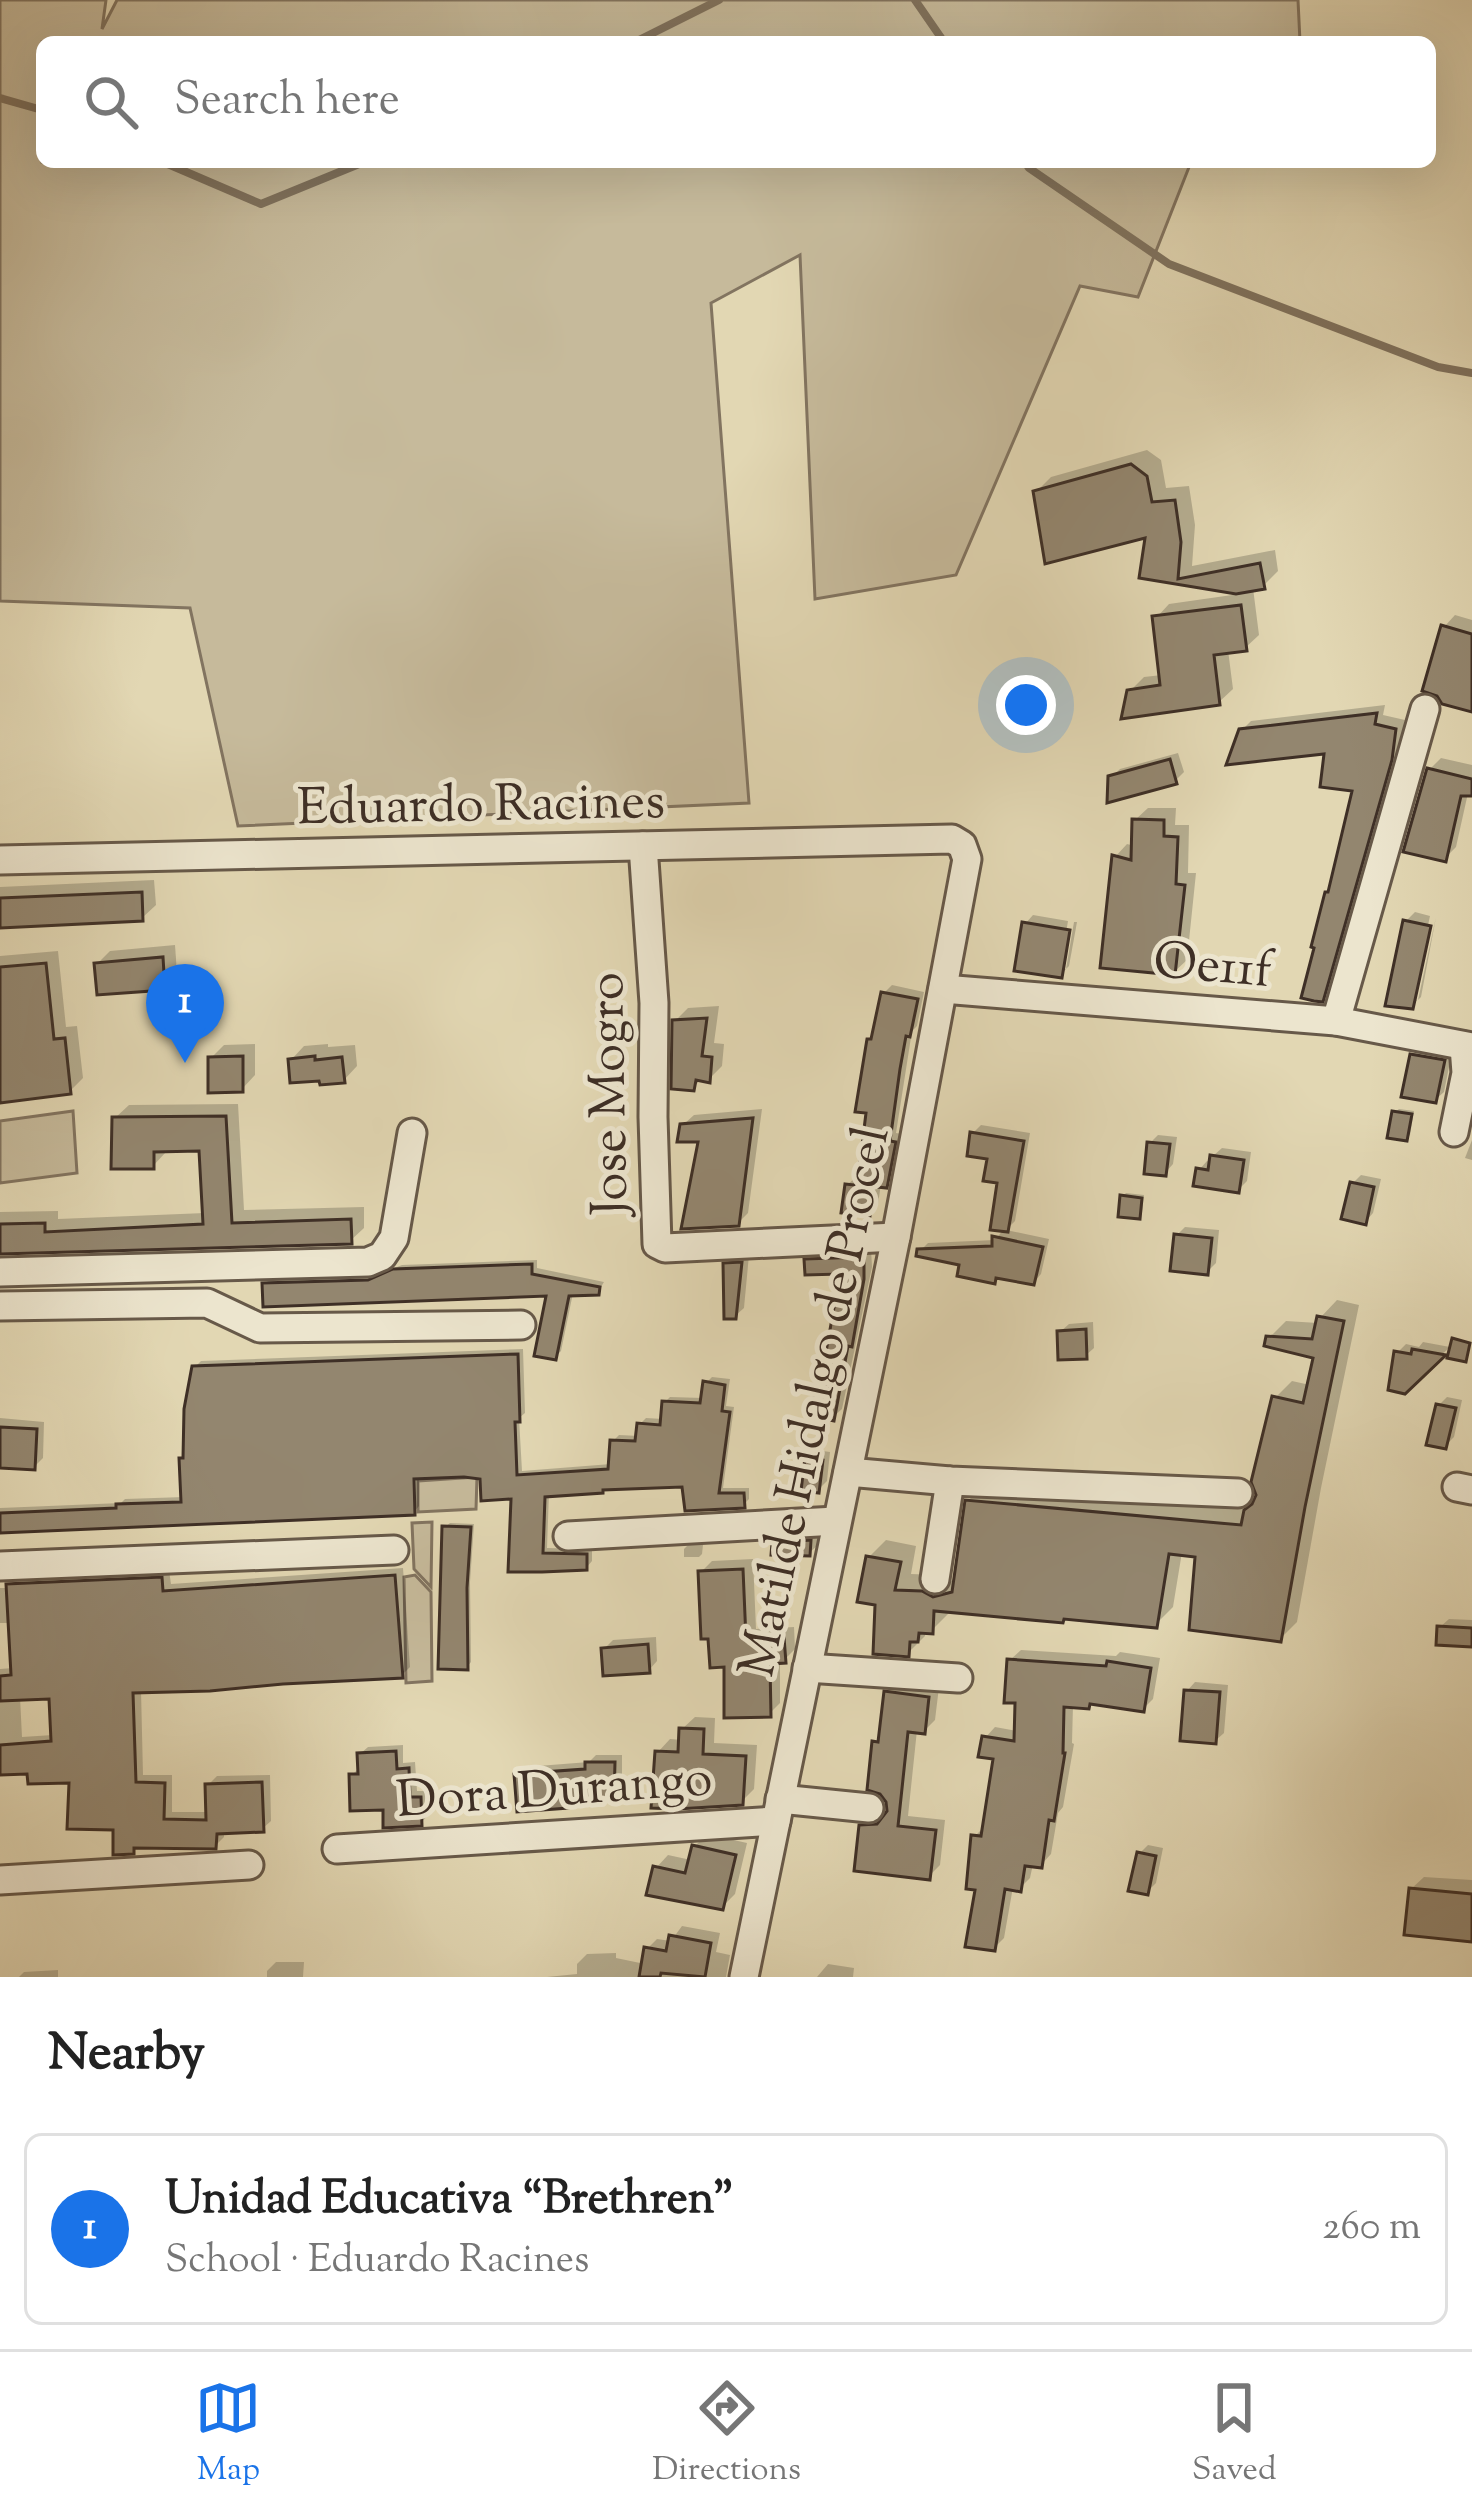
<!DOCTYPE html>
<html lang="en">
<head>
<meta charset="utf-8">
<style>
	:root { --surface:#fff; --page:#f6f6f6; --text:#222; --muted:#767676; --line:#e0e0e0; --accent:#1a73e8 }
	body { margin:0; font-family:"Sorts Mill Goudy",serif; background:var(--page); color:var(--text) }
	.you { position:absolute; left:1026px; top:705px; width:42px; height:42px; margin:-30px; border:9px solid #fff; border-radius:50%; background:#1a73e8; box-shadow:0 0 0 18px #1a73e833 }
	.badge { display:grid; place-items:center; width:78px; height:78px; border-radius:50%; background:var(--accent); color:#fff; font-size:39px; font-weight:700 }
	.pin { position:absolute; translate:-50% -99px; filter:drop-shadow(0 3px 6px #0008) }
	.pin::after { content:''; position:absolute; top:63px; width:42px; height:36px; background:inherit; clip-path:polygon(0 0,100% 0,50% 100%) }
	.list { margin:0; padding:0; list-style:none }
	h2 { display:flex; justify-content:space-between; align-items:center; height:156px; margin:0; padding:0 48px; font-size:51px }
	h2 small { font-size:39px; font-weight:400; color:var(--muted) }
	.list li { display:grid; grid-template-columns:78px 1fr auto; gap:36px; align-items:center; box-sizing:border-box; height:192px; margin:0 24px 24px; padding:0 24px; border:3px solid var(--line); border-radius:18px }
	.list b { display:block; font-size:45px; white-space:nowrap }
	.list p { margin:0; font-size:39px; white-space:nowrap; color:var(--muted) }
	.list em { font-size:39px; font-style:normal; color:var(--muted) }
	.icon { flex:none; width:66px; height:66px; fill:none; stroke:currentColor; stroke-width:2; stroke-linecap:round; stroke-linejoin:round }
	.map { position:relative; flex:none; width:1472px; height:1977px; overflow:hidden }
	.search { position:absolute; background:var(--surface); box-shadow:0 12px 48px #0002; left:36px; right:36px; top:36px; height:132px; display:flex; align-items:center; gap:30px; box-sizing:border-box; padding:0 42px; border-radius:18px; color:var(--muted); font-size:45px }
	.sheet { height:372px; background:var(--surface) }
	nav { display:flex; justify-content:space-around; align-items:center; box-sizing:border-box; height:168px; border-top:3px solid var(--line); background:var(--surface); font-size:33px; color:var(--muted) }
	nav a { display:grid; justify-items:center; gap:6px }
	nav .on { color:var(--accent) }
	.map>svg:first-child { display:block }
</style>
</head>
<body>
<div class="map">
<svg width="1472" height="1977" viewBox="0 0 1472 1977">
	<rect width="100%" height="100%" fill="#e2d7b3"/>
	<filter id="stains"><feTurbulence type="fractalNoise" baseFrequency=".00167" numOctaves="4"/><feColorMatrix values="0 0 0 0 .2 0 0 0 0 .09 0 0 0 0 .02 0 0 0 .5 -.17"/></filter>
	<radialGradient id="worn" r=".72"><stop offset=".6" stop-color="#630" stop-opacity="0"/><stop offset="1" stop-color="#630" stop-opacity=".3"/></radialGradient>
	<g fill="#c6ba9b" stroke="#827460" stroke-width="3">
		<polygon points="0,0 106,0 102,29 117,0 1298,0 1300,42 42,42 42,162 1191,162 1138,297 1080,286 956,575 815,599 800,255 711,303 749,803 238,826 190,608 0,601"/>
		<polygon points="73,1111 77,1173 0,1183 0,1121"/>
		<polygon points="477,1477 476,1509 418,1512 418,1481"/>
		<polygon points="432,1522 431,1587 414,1569 412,1523"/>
		<polygon points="415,1575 431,1592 432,1681 406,1683 404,1577"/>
	</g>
	<g fill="#0003" fill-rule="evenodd">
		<polygon points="1147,450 1161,460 1166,488 1189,486 1195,525 1192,566 1275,550 1278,571 1263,586 1253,588 1259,635 1245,648 1228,650 1233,689 1219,702 1130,691 1144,677 1162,675 1156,618 1169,604 1246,593 1142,576 1149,534 1036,492 1051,477"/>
		<polygon points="1455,615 1472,620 1472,709 1444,627"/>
		<polygon points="1385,705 1383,715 1405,720 1400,748 1332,989 1322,999 1333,888 1356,788 1327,751 1241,731 1251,721"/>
		<polygon points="1178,753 1184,772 1175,781 1111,778 1120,769"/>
		<polygon points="1441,758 1472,765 1472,793 1468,793 1456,847 1445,858 1429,770"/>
		<polygon points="1148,808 1176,808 1175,825 1189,825 1188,873 1196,873 1187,960 1174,972 1115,857 1127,844 1135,846 1135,820"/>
		<polygon points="154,880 156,905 142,918 0,925 0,887"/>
		<polygon points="1415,912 1430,916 1412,1000 1417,1000 1412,1006 1406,921"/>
		<polygon points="1033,915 1068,921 1060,969 1066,969 1061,975 1025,924"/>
		<polygon points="1436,917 1421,997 1418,1000"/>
		<polygon points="1074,922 1077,922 1069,966 1066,969"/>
		<polygon points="175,945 177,973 164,987 97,964 110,951"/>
		<polygon points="58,951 66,1027 77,1026 83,1078 70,1091 0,1100 0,956"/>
		<polygon points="892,985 924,992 917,1026 912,1031 896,1133 902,1134 894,1177 886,1185 881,1184 878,1204 869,1213 847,1185 856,1177 861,1177 869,1111 870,1040 876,1034 884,993"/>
		<polygon points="719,1006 714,1043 724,1044 722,1066 709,1079 702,1078 693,1088 675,1021 688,1008"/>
		<polygon points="255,1044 255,1075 242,1089 211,1058 224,1045"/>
		<polygon points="328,1044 328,1047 355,1045 357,1066 344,1080 291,1060 304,1046"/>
		<polygon points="1421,1047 1452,1052 1444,1092 1435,1100 1412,1055"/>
		<polygon points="238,1104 244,1210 364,1207 364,1228 350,1241 0,1251 0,1212 58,1211 58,1219 205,1213 202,1148 166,1149 166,1152 153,1166 115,1118 129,1105"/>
		<polygon points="762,1109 748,1213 737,1224 702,1139 683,1125 694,1115"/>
		<polygon points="1399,1109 1414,1111 1410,1135 1406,1138 1395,1112"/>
		<polygon points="981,1125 1030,1133 1015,1221 1006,1230 1049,1239 1041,1274 1034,1282 999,1275 994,1280 963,1263 920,1251 928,1243 995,1240 1004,1229 1001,1180 990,1156 973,1133"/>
		<polygon points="1158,1135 1177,1137 1173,1164 1165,1173 1150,1143"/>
		<polygon points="1472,1140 1472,1160 1465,1158"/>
		<polygon points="1222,1148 1251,1152 1247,1181 1238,1190 1199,1170 1207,1161 1212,1162 1213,1156"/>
		<polygon points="1361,1175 1381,1179 1373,1213 1365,1222 1352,1184"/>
		<polygon points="1126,1193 1144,1195 1142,1212 1138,1216 1123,1196"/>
		<polygon points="1185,1227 1219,1230 1216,1263 1207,1272 1177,1235"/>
		<polygon points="871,1249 872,1267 842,1409 833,1417 822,1364 828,1358 844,1271 807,1261 816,1252"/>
		<polygon points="749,1255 744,1308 735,1316 726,1264 735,1256"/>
		<polygon points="537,1260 537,1268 604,1282 598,1292 573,1293 561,1351 555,1357 550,1293 265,1284 271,1278 377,1275 402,1265"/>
		<polygon points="1337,1300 1359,1305 1321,1488 1297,1622 1280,1639 1198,1554 1182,1552 1173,1607 1156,1624 949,1609 949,1613 932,1630 925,1630 925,1636 907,1654 878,1603 869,1557 886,1540 916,1546 911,1574 940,1575 952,1581 957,1580 968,1501 985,1484 1250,1508 1256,1502 1275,1398 1292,1381 1310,1385 1317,1356 1269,1338 1286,1321 1318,1323 1320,1318"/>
		<polygon points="1093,1322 1094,1348 1085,1356 1060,1332 1069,1324"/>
		<polygon points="1423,1342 1450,1347 1404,1390 1397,1353 1406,1344 1419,1347"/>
		<polygon points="523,1349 525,1413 519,1418 522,1471 611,1464 613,1441 619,1435 639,1436 640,1424 646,1418 663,1419 664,1403 670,1397 703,1398 706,1383 712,1377 730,1379 726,1406 734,1407 723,1488 749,1488 749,1499 743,1505 685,1484 549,1493 547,1548 592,1549 592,1561 586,1568 512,1569 514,1496 482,1473 419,1476 419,1506 413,1513 0,1531 0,1508 121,1503 125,1499 184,1497 195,1367 201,1361"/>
		<polygon points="1447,1397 1462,1400 1454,1437 1445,1446 1438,1406"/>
		<polygon points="0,1418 44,1422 43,1458 34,1467 0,1465"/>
		<polygon points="816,1450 830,1452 827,1481 818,1490 807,1459"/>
		<polygon points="450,1523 474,1524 470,1582 471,1662 467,1667 445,1527"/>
		<polygon points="818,1533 818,1545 809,1553 775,1544 783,1535"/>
		<polygon points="688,1545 703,1545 702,1554 699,1557 684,1557 684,1549"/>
		<polygon points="753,1559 756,1629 794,1627 795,1649 784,1660 780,1660 780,1703 769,1714 727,1664 701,1572 712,1561"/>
		<path d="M 403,1568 L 410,1667 L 402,1675 L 141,1690 L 143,1775 L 172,1775 L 172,1812 L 209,1812 L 208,1785 L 217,1776 L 270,1775 L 271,1821 L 262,1829 L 224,1831 L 224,1837 L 215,1846 L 139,1845 L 132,1851 L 116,1827 L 72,1780 L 30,1771 L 0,1772 L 0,1669 L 64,1664 L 11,1623 L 0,1623 L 0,1588 L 9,1588 L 18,1576 L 169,1570 L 171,1584 ZM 52,1695 L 53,1735 L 22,1737 L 20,1697 Z"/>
		<polygon points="1449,1619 1472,1620 1472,1644 1440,1627"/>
		<polygon points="656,1637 657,1661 649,1670 604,1649 613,1640"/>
		<polygon points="1021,1650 1116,1656 1120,1652 1160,1658 1153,1699 1143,1709 1092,1702 1073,1705 1072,1743 1074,1744 1063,1807 1058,1813 1051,1854 1041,1865 1033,1864 1030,1878 1020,1888 1013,1887 1004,1938 994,1948 979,1887 974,1837 986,1825 997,1757 985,1738 995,1727 1017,1731 1019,1701 1010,1660"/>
		<polygon points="898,1681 939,1687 935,1720 924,1731 917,1730 908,1816 945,1820 940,1865 929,1876 862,1826 873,1815 890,1812 875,1743 882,1736 887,1693"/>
		<polygon points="1195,1682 1228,1685 1224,1733 1215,1741 1187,1691"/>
		<polygon points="695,1717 715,1718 714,1743 757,1745 754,1789 741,1802 658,1752 670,1739 682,1740 682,1729"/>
		<polygon points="403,1745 403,1763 415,1762 417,1791 427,1791 428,1815 421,1823 386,1807 352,1775 359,1768 360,1754 368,1747"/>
		<polygon points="596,1755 622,1755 622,1788 613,1797 575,1797 567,1805 517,1776 525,1767 589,1762"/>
		<polygon points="707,1834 747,1843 735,1894 722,1907 656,1868 668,1855 691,1860 694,1847"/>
		<polygon points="1148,1845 1163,1848 1156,1883 1147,1892 1140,1853"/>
		<polygon points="1424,1877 1472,1880 1472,1939 1411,1889"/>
		<polygon points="682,1926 720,1933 716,1952 730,1955 726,1977 547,1977 577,1974 577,1964 587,1954 616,1953 616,1958 645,1964 647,1949 657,1939 671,1941"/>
		<polygon points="276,1962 304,1962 303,1977 267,1977 267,1971"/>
		<polygon points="828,1964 854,1968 853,1977 817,1977"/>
		<polygon points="58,1970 58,1977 19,1977 24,1972"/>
	</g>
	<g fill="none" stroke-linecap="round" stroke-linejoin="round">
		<g stroke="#7f725e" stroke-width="8">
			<polyline points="915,0 944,42"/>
			<polyline points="635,42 719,0"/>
			<polyline points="0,98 42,110"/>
			<polyline points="163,162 261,204 364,162"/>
			<polyline points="1025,162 1029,168 1169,264 1438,367 1472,373"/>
		</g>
	</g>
	<g fill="#93866f" stroke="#3e2f26" stroke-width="3">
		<polygon points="1131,464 1147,476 1152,502 1175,500 1181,542 1178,579 1260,563 1265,589 1236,594 1139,578 1145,538 1045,564 1033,491"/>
		<polygon points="1241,605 1247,651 1214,655 1220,705 1121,719 1127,690 1160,685 1152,616"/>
		<polygon points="1441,625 1472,634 1472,712 1442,704 1437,696 1422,691"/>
		<polygon points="1377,713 1375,724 1396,729 1392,760 1323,1002 1314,1001 1301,998 1314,948 1311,947 1325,892 1328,892 1352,791 1320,787 1324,754 1226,765 1239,729"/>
		<polygon points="1170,759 1177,784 1107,803 1108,776"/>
		<polygon points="1427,768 1472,779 1472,796 1461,796 1446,862 1403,852"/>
		<polygon points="1132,819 1164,820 1164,836 1178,837 1176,884 1185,885 1175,975 1100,968 1112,855 1131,860"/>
		<polygon points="142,892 143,921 0,928 0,898"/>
		<polygon points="1403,920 1431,926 1413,1009 1385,1006"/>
		<polygon points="1022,922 1070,930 1062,978 1014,971"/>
		<polygon points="163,957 165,990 97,995 94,963"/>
		<polygon points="46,963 54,1039 65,1038 71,1094 0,1103 0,967"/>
		<polygon points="881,992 918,999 910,1037 906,1036 900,1069 890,1141 896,1142 887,1188 857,1185 866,1113 855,1112 867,1039 871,1039"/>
		<polygon points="707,1018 702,1056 712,1057 710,1083 696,1080 694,1091 671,1089 672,1020"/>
		<polygon points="1410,1054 1445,1060 1436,1103 1401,1097"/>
		<polygon points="243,1056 243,1092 208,1093 208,1057"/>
		<polygon points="315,1056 315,1060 342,1057 345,1083 320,1085 319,1081 290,1083 288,1059"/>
		<polygon points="1392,1111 1412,1114 1407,1141 1387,1138"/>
		<polygon points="226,1116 232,1223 351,1219 352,1244 0,1254 0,1224 45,1223 45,1232 203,1224 199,1151 154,1152 154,1169 111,1169 112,1117"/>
		<polygon points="753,1118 739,1226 681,1229 698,1142 677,1142 680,1124"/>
		<polygon points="970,1132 1024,1141 1008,1232 990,1230 997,1183 983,1181 987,1159 967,1156"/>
		<polygon points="1147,1142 1170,1144 1166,1176 1144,1174"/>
		<polygon points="1210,1155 1244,1160 1239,1193 1193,1186 1196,1168 1208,1170"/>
		<polygon points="1350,1182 1374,1187 1366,1225 1341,1219"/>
		<polygon points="845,1184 874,1187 870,1216 841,1213"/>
		<polygon points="1120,1195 1142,1198 1140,1219 1118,1217"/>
		<polygon points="1174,1234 1212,1238 1208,1275 1170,1271"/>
		<polygon points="992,1236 1043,1247 1034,1285 996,1278 995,1284 957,1276 959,1265 916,1256 917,1249 992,1246"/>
		<polygon points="864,1257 864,1279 852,1347 848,1346 834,1421 810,1416 819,1363 824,1363 840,1274 805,1275 804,1259"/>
		<polygon points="742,1262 736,1319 724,1319 723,1263"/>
		<polygon points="532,1264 532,1274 600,1287 599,1295 569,1296 556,1360 534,1356 546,1296 263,1307 262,1283 368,1280 393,1269"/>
		<polygon points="1317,1316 1344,1321 1305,1507 1281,1642 1189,1630 1195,1557 1169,1554 1157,1628 1064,1619 1063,1623 934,1611 933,1634 919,1633 918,1642 910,1642 909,1657 873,1654 875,1605 857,1602 866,1556 901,1562 895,1590 922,1591 933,1597 952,1592 965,1500 1241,1525 1244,1510 1252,1504 1256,1495 1251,1482 1272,1396 1303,1403 1313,1358 1264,1346 1266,1336 1312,1339"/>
		<polygon points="1086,1329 1087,1359 1058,1360 1057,1331"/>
		<polygon points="1452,1338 1470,1343 1466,1362 1447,1358"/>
		<polygon points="1412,1349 1446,1355 1405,1394 1388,1390 1394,1351 1411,1354"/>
		<polygon points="518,1354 520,1422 515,1422 517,1475 608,1469 610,1440 635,1441 637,1423 660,1425 662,1401 700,1403 703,1381 725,1385 722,1411 730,1412 719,1493 744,1493 745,1508 685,1511 682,1487 603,1490 603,1493 545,1497 543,1553 587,1554 587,1570 542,1572 508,1572 511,1499 481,1501 480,1479 464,1477 414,1479 415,1515 0,1533 0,1513 116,1508 116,1504 181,1502 179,1458 183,1458 184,1409 192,1366"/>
		<polygon points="1436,1404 1456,1408 1446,1449 1426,1445"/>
		<polygon points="0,1427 37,1429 35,1470 0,1468"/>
		<polygon points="805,1457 823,1460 819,1493 801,1491"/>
		<polygon points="442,1526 471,1527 467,1588 468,1670 438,1669"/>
		<polygon points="811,1540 810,1556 771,1555 772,1543"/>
		<polygon points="743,1569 746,1639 784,1637 786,1663 770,1664 771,1717 724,1718 724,1667 710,1668 708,1639 701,1639 698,1571"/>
		<polygon points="395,1575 403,1678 283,1684 210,1691 133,1693 136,1782 165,1783 164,1819 206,1820 205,1784 262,1782 264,1832 217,1834 216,1849 134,1848 134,1854 113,1855 113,1830 67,1829 69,1783 28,1784 27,1774 0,1775 0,1745 51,1741 49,1699 0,1701 0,1676 11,1675 6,1584 162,1577 163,1591"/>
		<polygon points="1437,1626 1472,1628 1472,1647 1436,1645"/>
		<polygon points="648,1644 650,1673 603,1676 601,1648"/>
		<polygon points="1007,1659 1106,1666 1107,1661 1151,1668 1144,1712 1090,1704 1089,1709 1064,1707 1063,1753 1065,1753 1054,1821 1049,1820 1042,1868 1025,1866 1021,1892 1005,1889 995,1951 965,1947 975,1890 966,1889 971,1835 981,1836 993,1759 978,1757 982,1736 1014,1741 1015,1703 1004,1703"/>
		<polygon points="1184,1690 1220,1692 1216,1744 1180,1741"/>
		<polygon points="884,1691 929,1697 925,1734 908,1732 898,1826 936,1830 930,1880 854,1871 859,1825 877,1824 887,1811 886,1802 880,1794 867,1790 872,1741 878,1742"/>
		<polygon points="679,1728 704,1729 703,1754 746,1756 743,1805 677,1809 651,1808 655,1751 678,1752"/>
		<polygon points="396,1751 397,1769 409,1768 410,1797 421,1797 422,1826 383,1828 383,1810 350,1811 349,1774 358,1774 357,1753"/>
		<polygon points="585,1762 615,1762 614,1800 568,1800 568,1808 517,1812 514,1774 585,1769"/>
		<polygon points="692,1845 736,1855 723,1910 646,1895 653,1866 685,1873"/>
		<polygon points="1137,1852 1156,1856 1148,1895 1128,1891"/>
		<polygon points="1409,1888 1472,1894 1472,1942 1404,1935"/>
		<polygon points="669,1935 711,1943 705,1977 661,1973 660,1977 639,1977 644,1947 666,1951"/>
	</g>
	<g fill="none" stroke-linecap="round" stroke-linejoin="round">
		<defs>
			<g id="minor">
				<polyline points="643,846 654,1003 653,1117 657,1244 665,1248 896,1237"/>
				<polyline points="0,860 952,839 962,845 967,859 896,1237 744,1977"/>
				<polyline points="943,989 1336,1021 1472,1047"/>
				<polyline points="1336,1021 1425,709"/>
				<polyline points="1454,1132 1466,1073 1464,1046"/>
				<polyline points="0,1272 368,1262 382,1256 394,1238 412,1133"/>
				<polyline points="0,1306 207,1303 260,1328 521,1325"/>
				<polyline points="848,1472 950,1481 1238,1493"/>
				<polyline points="1457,1487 1472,1490"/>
				<polyline points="568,1536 836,1521"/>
				<polyline points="0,1566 394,1550"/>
				<polyline points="935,1579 950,1481"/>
				<polyline points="807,1668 958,1678"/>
				<polyline points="780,1799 869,1808"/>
				<polyline points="337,1849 776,1821"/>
				<polyline points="0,1880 249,1865"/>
			</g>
		</defs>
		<use href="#minor" stroke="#675949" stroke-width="33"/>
		<use href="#minor" stroke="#ece5ce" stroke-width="27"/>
	</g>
	<g text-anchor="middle" stroke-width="10" stroke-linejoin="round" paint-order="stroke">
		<g font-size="51" fill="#3e2f26" stroke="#ece5ce">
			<text transform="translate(481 802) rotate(-1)" y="18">Eduardo Racines</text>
			<text transform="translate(1213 963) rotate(5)" y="18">Oe11f</text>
			<text transform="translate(606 1094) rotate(-91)" y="18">Jose Mogro</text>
			<text transform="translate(812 1401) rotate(-78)" y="18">Matilde Hidalgo de Procel</text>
			<text transform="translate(554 1787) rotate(-4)" y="18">Dora Durango</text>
		</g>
	</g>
	<rect width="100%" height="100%" filter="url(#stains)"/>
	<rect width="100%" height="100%" fill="url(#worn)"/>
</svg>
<div class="you"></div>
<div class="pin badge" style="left:185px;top:1063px">1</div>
<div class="search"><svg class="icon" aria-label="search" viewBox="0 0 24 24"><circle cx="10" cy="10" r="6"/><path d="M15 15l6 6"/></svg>Search here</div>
</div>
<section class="sheet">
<h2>Nearby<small></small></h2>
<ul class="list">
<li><span class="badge">1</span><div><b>Unidad Educativa “Brethren”</b><p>School · Eduardo Racines</p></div><em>260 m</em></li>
</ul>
</section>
<nav>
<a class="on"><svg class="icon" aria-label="map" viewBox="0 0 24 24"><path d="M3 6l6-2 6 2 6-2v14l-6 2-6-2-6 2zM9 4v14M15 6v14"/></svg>Map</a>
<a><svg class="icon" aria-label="directions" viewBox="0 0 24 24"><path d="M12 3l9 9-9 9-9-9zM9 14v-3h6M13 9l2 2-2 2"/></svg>Directions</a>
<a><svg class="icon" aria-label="saved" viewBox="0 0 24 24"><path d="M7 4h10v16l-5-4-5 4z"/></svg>Saved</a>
</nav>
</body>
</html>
